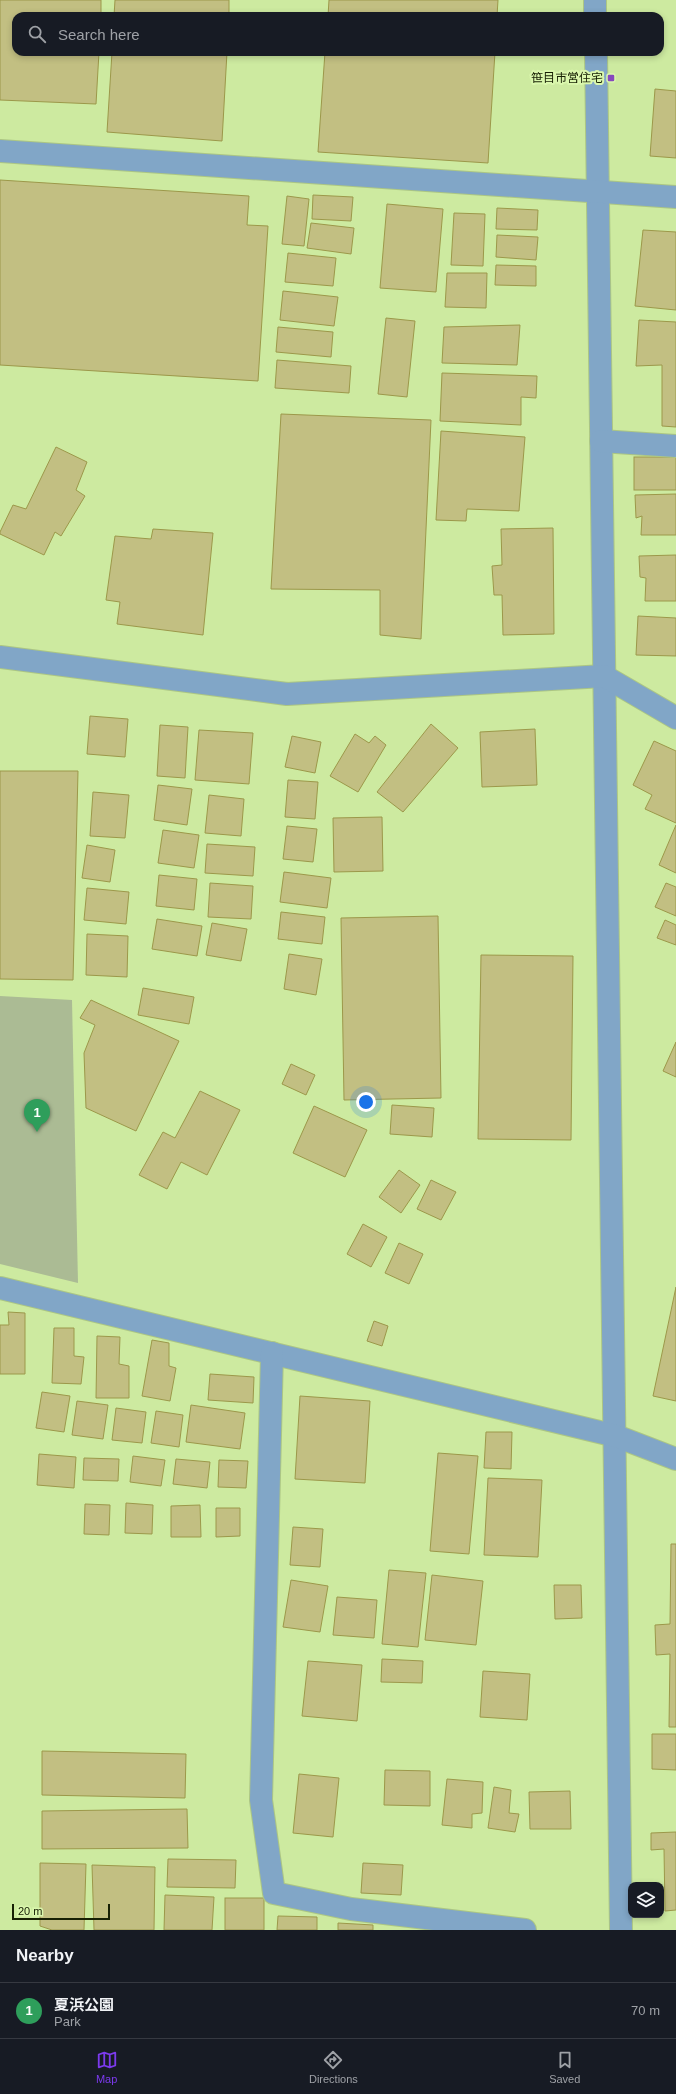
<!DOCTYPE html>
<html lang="en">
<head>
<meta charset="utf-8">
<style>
	:root { --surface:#171b24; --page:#242831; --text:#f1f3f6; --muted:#9ea1a6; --line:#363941; --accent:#7c3aed }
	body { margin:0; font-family:Helvetica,"Noto Sans JP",sans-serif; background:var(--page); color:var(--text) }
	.controls { position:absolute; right:12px; bottom:12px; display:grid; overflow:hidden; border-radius:8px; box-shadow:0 2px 6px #0003 }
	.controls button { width:36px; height:36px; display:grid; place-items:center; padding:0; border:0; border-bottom:1px solid var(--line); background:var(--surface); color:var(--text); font:20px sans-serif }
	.scale { position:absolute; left:12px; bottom:10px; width:98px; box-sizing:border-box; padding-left:4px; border:2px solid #172004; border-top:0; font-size:11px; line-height:14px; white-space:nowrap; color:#172004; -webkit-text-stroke:3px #daf7ad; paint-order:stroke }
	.you { position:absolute; left:366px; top:1102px; width:14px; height:14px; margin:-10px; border:3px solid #fff; border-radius:50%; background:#1a73e8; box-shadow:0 0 0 6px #1a73e833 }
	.badge { display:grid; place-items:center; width:26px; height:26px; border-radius:50%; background:var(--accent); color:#fff; font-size:13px; font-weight:700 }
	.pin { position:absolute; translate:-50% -33px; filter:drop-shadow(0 1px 2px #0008) }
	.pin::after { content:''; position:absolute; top:21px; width:14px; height:12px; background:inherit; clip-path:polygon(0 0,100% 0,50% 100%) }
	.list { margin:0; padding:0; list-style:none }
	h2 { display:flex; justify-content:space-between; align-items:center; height:52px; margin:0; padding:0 16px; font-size:17px }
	h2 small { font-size:13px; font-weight:400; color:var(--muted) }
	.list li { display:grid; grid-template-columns:26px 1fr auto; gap:12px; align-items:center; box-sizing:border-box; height:56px; padding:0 16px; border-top:1px solid var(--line) }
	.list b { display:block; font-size:15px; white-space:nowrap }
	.list p { margin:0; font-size:13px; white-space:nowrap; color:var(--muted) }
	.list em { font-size:13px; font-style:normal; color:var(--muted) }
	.icon { flex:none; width:22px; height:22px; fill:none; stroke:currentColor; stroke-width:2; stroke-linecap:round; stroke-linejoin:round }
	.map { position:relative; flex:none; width:676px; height:1930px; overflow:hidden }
	.search { position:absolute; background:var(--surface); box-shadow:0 2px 6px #0003; left:12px; right:12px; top:12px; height:44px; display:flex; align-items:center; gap:10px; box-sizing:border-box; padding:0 14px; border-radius:12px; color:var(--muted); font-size:15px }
	.sheet { height:108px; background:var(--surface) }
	nav { display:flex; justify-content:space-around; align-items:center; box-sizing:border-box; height:56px; border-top:1px solid var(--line); background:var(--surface); font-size:11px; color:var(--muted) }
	nav a { display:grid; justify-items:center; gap:2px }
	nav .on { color:var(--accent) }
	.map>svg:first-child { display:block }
</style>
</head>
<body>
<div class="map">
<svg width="676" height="1930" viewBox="0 0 676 1930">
	<rect width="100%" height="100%" fill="#cdeaa0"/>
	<polygon fill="#abbb94" points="0,996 72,1000 78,1283 0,1264"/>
	<g fill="#c2bf82" stroke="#9c984a">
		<polygon points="0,0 101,0 101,16 16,16 16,52 99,52 96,104 0,100"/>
		<polygon points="115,0 229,0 229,16 114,16"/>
		<polygon points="329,0 498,0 497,16 328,16"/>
		<polygon points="112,52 227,52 222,141 107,132"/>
		<polygon points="325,52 495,52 488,163 318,152"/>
		<polygon points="655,89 676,91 676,158 650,156"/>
		<polygon points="0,180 249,196 247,225 268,226 258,381 0,365"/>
		<polygon points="313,195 353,197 351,221 312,219"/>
		<polygon points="287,196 309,199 304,246 282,244"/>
		<polygon points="387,204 443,209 436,292 380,288"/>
		<polygon points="497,208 538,210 537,230 496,229"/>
		<polygon points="454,213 485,214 483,266 451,265"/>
		<polygon points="311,223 354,228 351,254 307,248"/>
		<polygon points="643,230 676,232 676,310 635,306"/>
		<polygon points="497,235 538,237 536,260 496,257"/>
		<polygon points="288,253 336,258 333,286 285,282"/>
		<polygon points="496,265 536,266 536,286 495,285"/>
		<polygon points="447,273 487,273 486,308 445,307"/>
		<polygon points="283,291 338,297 334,326 280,320"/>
		<polygon points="386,318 415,321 407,397 378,394"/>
		<polygon points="639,320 676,322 676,427 662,426 662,365 636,366"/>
		<polygon points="520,325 517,365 442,363 444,327"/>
		<polygon points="278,327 333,332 331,357 276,352"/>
		<polygon points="277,360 351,366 349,393 275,388"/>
		<polygon points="442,373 537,376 536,398 521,397 521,425 440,421"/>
		<polygon points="281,414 431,420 421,639 380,635 380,590 271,589"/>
		<polygon points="441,431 525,437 519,511 467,509 466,521 436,520"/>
		<polygon points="56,447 87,462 76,490 85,496 61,536 55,532 44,555 0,534 0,532 13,505 26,509"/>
		<rect x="634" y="457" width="42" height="33"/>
		<polygon points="676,494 676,535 641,535 642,516 636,518 635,495"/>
		<polygon points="553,528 554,634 503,635 502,595 494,595 492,566 502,565 501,529"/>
		<polygon points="153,529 213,533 203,635 117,624 120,602 106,600 115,536 151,539"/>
		<polygon points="676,555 676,601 645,601 646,578 640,577 639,556"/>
		<polygon points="638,616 676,618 676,656 636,655"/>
		<polygon points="90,716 128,719 125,757 87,754"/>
		<polygon points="431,724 458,748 403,812 377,792"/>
		<polygon points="160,725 188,727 185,778 157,776"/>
		<polygon points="535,729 537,785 482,787 480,732"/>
		<polygon points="199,730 253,733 249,784 195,780"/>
		<polygon points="355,734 369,743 375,736 386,745 358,792 330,776"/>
		<polygon points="292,736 321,742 315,773 285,767"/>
		<polygon points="654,741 676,751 676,823 645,809 652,795 633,785"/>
		<polygon points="0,771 78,771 73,980 0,979"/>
		<polygon points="288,780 318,782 315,819 285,817"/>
		<polygon points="158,785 192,789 187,825 154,820"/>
		<polygon points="93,792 129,795 125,838 90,836"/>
		<polygon points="209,795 244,799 241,836 205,833"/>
		<polygon points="382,817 383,871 334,872 333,818"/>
		<polygon points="676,825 676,873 659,865"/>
		<polygon points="287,826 317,829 313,862 283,859"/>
		<polygon points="163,830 199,835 194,868 158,863"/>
		<polygon points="207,844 255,847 253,876 205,873"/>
		<polygon points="87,845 115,850 110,882 82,878"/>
		<polygon points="284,872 331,878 327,908 280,902"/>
		<polygon points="159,875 197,879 194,910 156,906"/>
		<polygon points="210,883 253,886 251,919 208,917"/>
		<polygon points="666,883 676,887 676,916 655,907"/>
		<polygon points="87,888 129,892 126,924 84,920"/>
		<polygon points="281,912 325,917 322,944 278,939"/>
		<polygon points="438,916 441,1098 344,1100 341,918"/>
		<polygon points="157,919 202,926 197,956 152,949"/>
		<polygon points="665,920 676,925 676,945 657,938"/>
		<polygon points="212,923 247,929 241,961 206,955"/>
		<polygon points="87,934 128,936 127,977 86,975"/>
		<polygon points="289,954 322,959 316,995 284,989"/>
		<polygon points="481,955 573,956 571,1140 478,1139"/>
		<polygon points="143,988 194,997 189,1024 138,1015"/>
		<polygon points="91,1000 179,1041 136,1131 86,1108 84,1053 95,1025 80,1018"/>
		<polygon points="676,1042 676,1077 663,1071"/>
		<polygon points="291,1064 315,1075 306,1095 282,1084"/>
		<polygon points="200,1091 240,1110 207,1175 181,1162 167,1189 139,1175 163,1132 175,1138"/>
		<polygon points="392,1105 434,1108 432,1137 390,1134"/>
		<polygon points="314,1106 367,1130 345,1177 293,1153"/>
		<polygon points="399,1170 420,1185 401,1213 379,1197"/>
		<polygon points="431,1180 456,1192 441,1220 417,1209"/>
		<polygon points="363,1224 387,1237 371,1267 347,1254"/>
		<polygon points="399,1243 423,1254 409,1284 385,1273"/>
		<polygon points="676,1287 676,1401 653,1396"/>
		<polygon points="8,1312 25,1313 25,1374 0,1374 0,1325 9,1325"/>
		<polygon points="374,1321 388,1326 382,1346 367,1341"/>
		<polygon points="54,1328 74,1328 74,1356 84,1357 81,1384 52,1383"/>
		<polygon points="97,1336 120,1337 119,1364 129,1366 129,1398 96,1398"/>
		<polygon points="152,1340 169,1343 169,1366 176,1368 170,1401 142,1396"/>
		<polygon points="210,1374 254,1377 253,1403 208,1400"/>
		<polygon points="42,1392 70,1396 64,1432 36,1428"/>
		<polygon points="300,1396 370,1401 365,1483 295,1479"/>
		<polygon points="77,1401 108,1405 103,1439 72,1435"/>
		<polygon points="191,1405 245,1413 240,1449 186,1442"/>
		<polygon points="116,1408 146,1412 142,1443 112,1440"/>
		<polygon points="156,1411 183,1415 179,1447 151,1443"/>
		<polygon points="486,1432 512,1432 511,1469 484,1468"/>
		<polygon points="438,1453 478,1456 469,1554 430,1551"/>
		<polygon points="39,1454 76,1457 74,1488 37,1485"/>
		<polygon points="133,1456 165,1460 161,1486 130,1482"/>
		<polygon points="84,1458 119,1459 118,1481 83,1480"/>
		<polygon points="176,1459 210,1462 207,1488 173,1484"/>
		<polygon points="219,1460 248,1461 246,1488 218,1487"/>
		<polygon points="488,1478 542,1480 538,1557 484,1555"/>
		<polygon points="126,1503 153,1505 152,1534 125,1533"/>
		<polygon points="85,1504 110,1505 109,1535 84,1534"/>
		<polygon points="200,1505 201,1537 171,1537 171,1506"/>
		<polygon points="216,1508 240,1508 240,1536 216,1537"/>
		<polygon points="293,1527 323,1529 320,1567 290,1565"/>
		<polygon points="671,1544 676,1544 676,1727 669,1727 670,1654 656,1655 655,1625 670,1624"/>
		<polygon points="389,1570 426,1573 418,1647 382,1644"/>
		<polygon points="432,1575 483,1581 476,1645 425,1640"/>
		<polygon points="291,1580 328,1586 320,1632 283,1627"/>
		<polygon points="554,1585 581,1585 582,1618 555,1619"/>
		<polygon points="337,1597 377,1600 374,1638 333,1635"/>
		<polygon points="382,1659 423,1661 422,1683 381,1682"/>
		<polygon points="308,1661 362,1665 357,1721 302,1716"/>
		<polygon points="483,1671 530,1674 527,1720 480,1717"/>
		<polygon points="652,1734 676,1734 676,1770 652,1769"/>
		<polygon points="42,1751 186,1754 185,1798 42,1795"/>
		<polygon points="385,1770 430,1771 430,1806 384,1805"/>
		<polygon points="299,1774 339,1778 333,1837 293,1833"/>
		<polygon points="447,1779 483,1782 482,1813 472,1814 472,1828 442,1825"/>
		<polygon points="494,1787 511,1790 509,1813 519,1814 515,1832 488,1828"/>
		<polygon points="570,1791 571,1829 530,1829 529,1792"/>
		<polygon points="187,1809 188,1848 42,1849 42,1811"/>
		<polygon points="676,1832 676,1910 665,1911 664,1849 651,1850 651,1833"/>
		<polygon points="168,1859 236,1860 235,1888 167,1887"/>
		<polygon points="40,1863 86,1864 84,1930 52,1930 40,1926"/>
		<polygon points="363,1863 403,1865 401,1895 361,1893"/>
		<polygon points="92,1865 155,1867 154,1930 94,1930"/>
		<polygon points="165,1895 214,1897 212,1930 164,1930"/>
		<rect x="225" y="1898" width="39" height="32"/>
		<polygon points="278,1916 317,1917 317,1930 277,1930"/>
		<polygon points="338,1923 373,1925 373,1930 338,1930"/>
	</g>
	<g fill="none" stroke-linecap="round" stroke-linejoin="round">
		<defs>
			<g id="minor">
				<polyline points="595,0 595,16"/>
				<polyline points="596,52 621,1930"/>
				<polyline points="0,151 676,197"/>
				<polyline points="601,441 676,446"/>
				<polyline points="0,657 287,694 604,676 676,718"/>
				<polyline points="0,1288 616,1436 676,1459"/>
				<polyline points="272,1353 261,1800 274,1893 351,1909 525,1930"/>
			</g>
		</defs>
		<use href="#minor" stroke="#acc684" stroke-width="24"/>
		<use href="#minor" stroke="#81a6c7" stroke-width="22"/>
	</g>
	<rect fill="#8748bd" stroke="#daf7ad" stroke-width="1.5" x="607" y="74" width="8" height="8" rx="2"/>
	<g text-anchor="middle" stroke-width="4" stroke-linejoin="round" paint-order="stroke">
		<g font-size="12" fill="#172004" stroke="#daf7ad" text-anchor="end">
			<text x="603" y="82">笹目市営住宅</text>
		</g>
	</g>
</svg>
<div class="controls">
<button><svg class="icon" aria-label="layers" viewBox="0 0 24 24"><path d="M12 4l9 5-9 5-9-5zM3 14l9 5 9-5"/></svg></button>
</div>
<div class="scale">20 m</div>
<div class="you"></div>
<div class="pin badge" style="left:37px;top:1132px;background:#2e9e5b">1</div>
<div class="search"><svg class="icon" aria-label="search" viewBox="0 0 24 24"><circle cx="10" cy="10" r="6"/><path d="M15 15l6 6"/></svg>Search here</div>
</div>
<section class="sheet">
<h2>Nearby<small></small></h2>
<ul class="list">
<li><span class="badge" style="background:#2e9e5b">1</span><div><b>夏浜公園</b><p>Park</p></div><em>70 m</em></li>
</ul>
</section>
<nav>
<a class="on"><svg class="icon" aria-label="map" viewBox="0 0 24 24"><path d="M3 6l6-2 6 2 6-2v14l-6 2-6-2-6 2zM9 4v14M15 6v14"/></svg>Map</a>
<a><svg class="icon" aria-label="directions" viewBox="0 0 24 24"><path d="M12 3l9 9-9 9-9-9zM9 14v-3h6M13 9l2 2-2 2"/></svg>Directions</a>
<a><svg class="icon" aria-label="saved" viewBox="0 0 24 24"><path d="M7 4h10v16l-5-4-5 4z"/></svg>Saved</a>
</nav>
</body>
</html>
